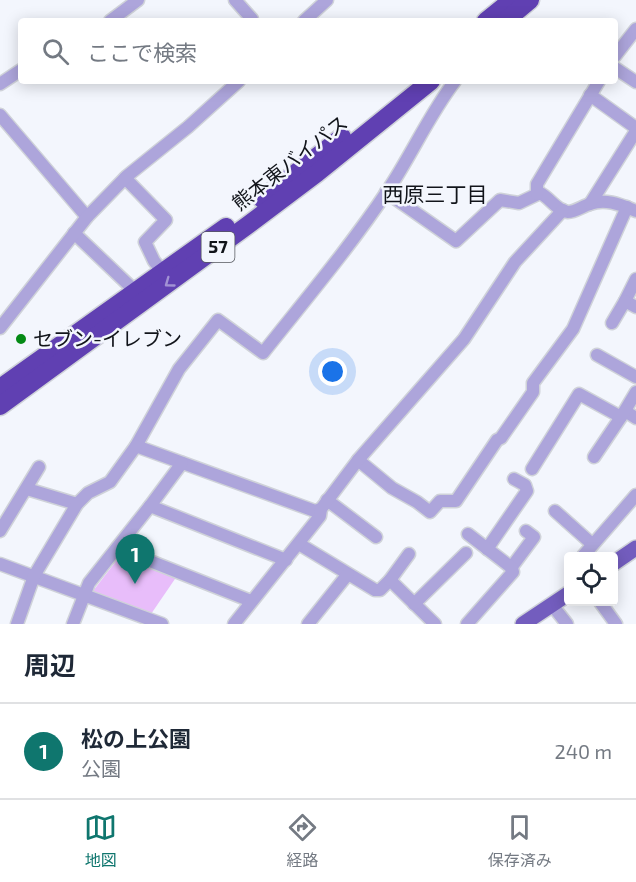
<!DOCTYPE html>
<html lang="ja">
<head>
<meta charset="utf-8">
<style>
	:root { --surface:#fff; --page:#f6f6f7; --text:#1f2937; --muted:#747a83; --line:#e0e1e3; --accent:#0f766e }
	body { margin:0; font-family:"Exo 2","Noto Sans JP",sans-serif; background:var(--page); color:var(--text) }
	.controls { position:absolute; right:18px; bottom:18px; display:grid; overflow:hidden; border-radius:6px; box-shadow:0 3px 15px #0003 }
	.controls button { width:54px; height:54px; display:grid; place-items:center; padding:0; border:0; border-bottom:2px solid var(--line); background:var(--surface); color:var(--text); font:30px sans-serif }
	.you { position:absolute; left:333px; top:372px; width:21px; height:21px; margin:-15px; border:4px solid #fff; border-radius:50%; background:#1a73e8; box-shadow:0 0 0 9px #1a73e833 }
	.badge { display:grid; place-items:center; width:39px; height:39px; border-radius:50%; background:var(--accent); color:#fff; font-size:20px; font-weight:700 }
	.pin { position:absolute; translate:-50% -50px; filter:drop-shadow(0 2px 3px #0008) }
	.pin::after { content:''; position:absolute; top:32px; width:21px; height:18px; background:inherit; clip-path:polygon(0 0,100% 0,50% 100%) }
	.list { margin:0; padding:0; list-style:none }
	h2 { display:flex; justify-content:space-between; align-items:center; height:78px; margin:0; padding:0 24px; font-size:26px }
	h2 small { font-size:20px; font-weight:400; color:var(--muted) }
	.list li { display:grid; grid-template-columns:39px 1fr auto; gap:18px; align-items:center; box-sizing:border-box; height:96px; padding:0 24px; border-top:2px solid var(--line) }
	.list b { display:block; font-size:22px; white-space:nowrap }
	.list p { margin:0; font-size:20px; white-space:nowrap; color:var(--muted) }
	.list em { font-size:20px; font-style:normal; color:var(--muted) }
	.icon { flex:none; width:33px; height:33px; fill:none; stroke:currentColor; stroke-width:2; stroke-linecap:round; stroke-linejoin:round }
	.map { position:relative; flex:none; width:636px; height:624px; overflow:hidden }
	.search { position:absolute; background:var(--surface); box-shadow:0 3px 15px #0003; left:18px; right:18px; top:18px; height:66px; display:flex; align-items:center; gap:15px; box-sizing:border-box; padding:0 21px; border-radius:6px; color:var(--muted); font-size:22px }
	.sheet { height:174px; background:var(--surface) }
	nav { display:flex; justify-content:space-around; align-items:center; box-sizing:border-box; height:84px; border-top:2px solid var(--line); background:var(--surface); font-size:16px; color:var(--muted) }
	nav a { display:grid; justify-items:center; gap:3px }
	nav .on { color:var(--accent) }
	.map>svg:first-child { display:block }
</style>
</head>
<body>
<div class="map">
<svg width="636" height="624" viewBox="0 0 636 624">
	<rect width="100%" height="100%" fill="#f3f6fd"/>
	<polygon fill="#e8bdfa" points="120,556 177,576 151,614 93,591"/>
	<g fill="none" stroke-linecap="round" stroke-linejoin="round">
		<defs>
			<g id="minor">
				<polyline points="235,0 252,19"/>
				<polyline points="110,21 138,0"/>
				<polyline points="304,21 327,0"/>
				<polyline points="615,56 636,29"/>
				<polyline points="615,68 636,82"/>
				<polyline points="0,84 21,70"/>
				<polyline points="590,95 636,128"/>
				<polyline points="0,115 87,217"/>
				<polyline points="125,178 166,220 145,242 154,261 162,271"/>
				<path d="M 386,192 L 456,241 L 500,200 L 519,203 L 540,193 C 549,197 557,211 568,212 C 575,212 583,206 590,204 C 606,198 621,205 636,211"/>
				<polyline points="537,194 537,184 599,81"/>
				<polyline points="590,204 636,131"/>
				<polyline points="74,233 134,290"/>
				<polyline points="636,279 625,301 636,307"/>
				<polyline points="612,323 625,301"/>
				<polyline points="0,328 87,217 127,176 188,127 239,81"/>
				<polyline points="597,355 636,377"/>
				<polyline points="625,411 636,418"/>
				<polyline points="594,457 621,417"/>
				<polyline points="358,460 392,488 417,502 430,512 440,501 456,501 497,440 501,438 533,392 533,383 573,329 627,207"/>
				<polyline points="532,469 579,394 621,417 636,392"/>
				<polyline points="27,489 77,504"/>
				<polyline points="327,500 376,537"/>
				<polyline points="150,506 286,560"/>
				<path d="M 321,509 L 315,511 L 136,446 L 179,369 L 218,320 L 263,353 C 305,300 350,247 388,190 C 412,154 429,115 455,81"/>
				<polyline points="555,511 592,544"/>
				<polyline points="0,531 39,467"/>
				<polyline points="299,544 375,590 380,590 390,580 435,624"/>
				<polyline points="117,548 251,601"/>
				<polyline points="487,549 527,491 525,485 514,479"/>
				<polyline points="583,556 636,495"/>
				<polyline points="0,564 162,624"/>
				<polyline points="511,568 534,537 526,531"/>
				<polyline points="390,580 409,554"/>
				<polyline points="600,602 616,624"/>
				<polyline points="414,604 466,553"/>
				<polyline points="552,605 567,624"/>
				<polyline points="17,624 34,576 77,504 88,493 110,482 136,446"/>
				<polyline points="73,624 89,583 150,506 182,463"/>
				<polyline points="234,624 320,516 321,509 358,460 464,339 515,262 563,210"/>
				<polyline points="308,624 348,574"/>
				<polyline points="467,624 513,572 512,568 468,534"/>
			</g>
			<g id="major">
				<polyline points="614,563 636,548"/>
				<polyline points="523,624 568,594"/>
			</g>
			<g id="highway">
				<polyline points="486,21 512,0"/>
				<polyline points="505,21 530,0"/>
				<polyline points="262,199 342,137"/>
				<polyline points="0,388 226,227"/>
				<polyline points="0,406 248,225 317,173 431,81"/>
			</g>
		</defs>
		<use href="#minor" stroke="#cfd2d9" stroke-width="15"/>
		<use href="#major" stroke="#cfd2d9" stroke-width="18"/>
		<use href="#highway" stroke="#cfd2d9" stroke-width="21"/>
		<use href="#minor" stroke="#ada5db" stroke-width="12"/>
		<use href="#major" stroke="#735dbe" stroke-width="15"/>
		<use href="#highway" stroke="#6040b2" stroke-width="18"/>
	</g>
	<defs><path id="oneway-chevron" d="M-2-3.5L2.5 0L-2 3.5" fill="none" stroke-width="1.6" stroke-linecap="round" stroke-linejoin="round" transform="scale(1.5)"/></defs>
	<use stroke="#a292d4" href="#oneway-chevron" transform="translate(169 283) rotate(144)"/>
	<circle fill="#048a15" stroke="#f3f6fd" stroke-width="2" cx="21" cy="339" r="6"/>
	<g text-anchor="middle" stroke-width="5" stroke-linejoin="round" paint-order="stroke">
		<rect fill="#f3f6fd" stroke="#55585e" stroke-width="1.5" x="201.5" y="232" width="33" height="30" rx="4.5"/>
		<g font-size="18" font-weight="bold" fill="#11141a">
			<text x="218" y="253">57</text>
		</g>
		<g font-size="20" fill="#11141a" stroke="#f3f6fd">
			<text transform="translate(290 163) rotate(-38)" y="7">熊本東バイパス</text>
		</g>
		<g font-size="20" fill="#11141a" stroke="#f3f6fd" text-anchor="start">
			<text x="33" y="346">セブン-イレブン</text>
		</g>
		<g font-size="21" fill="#11141a" stroke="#f3f6fd">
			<text x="435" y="202">西原三丁目</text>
		</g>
	</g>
</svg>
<div class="controls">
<button><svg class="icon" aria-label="locate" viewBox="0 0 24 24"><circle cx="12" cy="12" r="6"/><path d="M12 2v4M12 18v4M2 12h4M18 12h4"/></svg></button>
</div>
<div class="you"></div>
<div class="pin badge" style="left:135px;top:584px">1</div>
<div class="search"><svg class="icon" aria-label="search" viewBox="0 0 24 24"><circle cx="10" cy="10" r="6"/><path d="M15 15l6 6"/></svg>ここで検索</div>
</div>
<section class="sheet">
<h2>周辺<small></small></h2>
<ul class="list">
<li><span class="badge">1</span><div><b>松の上公園</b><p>公園</p></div><em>240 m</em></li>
</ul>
</section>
<nav>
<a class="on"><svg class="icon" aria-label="map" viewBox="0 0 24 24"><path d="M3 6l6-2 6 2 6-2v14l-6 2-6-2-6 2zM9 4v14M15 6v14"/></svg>地図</a>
<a><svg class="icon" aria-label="directions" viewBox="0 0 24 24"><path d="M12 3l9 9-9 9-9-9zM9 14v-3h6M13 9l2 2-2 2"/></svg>経路</a>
<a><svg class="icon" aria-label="saved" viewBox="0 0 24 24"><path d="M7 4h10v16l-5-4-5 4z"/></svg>保存済み</a>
</nav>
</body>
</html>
